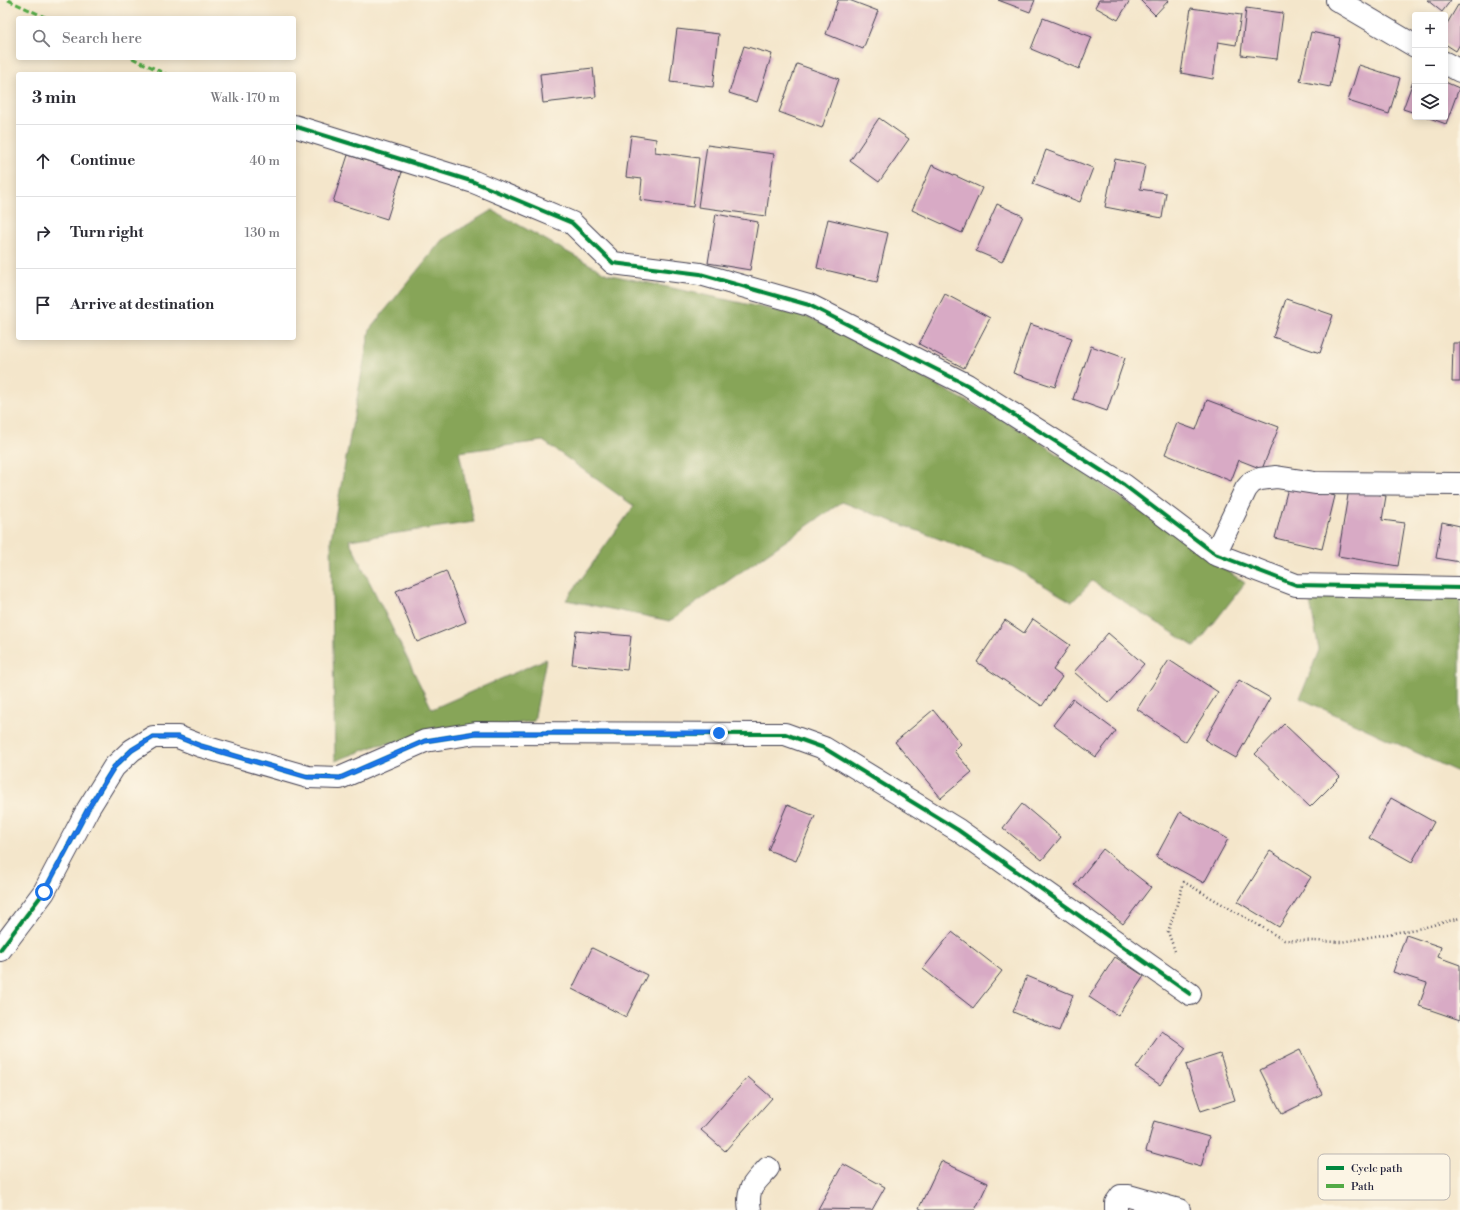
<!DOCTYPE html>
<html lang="en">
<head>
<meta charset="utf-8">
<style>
	:root { --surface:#fff; --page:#f7f7f7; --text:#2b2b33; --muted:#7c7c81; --line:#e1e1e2 }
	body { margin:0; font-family:"Libre Bodoni",serif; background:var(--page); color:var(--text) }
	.controls { position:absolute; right:12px; top:12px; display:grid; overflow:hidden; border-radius:4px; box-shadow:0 2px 10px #0003 }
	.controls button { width:36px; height:36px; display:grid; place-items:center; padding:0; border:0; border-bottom:1px solid var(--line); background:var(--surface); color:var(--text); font:20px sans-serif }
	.stop { position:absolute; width:12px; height:12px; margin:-9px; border:3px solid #1a73e8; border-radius:50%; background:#fff }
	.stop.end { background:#1a73e8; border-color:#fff; box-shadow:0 1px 4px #0008 }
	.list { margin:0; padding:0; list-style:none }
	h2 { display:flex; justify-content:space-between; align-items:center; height:52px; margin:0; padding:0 16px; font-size:17px }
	h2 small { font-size:13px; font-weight:400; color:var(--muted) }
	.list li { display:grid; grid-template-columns:26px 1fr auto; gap:12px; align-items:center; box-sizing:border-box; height:72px; padding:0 16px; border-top:1px solid var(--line) }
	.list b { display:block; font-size:15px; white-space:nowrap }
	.list em { font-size:13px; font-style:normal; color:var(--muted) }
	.icon { flex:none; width:22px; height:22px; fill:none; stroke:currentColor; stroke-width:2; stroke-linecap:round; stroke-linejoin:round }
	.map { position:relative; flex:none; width:1460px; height:1210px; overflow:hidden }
	.search { position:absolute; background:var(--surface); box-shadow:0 2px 10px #0003; left:16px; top:16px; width:280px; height:44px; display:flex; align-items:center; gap:10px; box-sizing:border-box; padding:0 14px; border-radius:4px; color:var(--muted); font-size:15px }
	.panel { position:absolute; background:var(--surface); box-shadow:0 2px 10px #0003; left:16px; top:72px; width:280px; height:268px; border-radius:4px }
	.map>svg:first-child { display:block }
</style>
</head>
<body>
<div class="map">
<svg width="1460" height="1210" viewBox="0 0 1460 1210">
	<rect width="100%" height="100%" fill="#fcf5e5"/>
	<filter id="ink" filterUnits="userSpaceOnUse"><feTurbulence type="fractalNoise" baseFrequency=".025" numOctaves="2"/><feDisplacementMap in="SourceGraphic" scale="8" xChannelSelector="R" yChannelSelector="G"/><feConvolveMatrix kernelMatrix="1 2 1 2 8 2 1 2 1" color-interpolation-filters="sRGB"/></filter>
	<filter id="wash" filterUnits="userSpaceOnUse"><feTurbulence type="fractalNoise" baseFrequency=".012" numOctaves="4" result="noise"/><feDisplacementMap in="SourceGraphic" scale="16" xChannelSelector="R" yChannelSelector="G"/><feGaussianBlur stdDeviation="0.9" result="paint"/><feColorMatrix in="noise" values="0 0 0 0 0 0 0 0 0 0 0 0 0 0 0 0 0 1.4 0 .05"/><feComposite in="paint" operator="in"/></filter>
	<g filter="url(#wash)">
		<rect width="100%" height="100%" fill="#f4e6cb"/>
		<g fill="#87a558" stroke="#54644a">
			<polygon points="492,210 607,274 811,318 1030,435 1245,583 1195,647 1092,581 1072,602 1013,567 842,502 670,621 566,600 634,506 543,441 459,452 474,522 349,540 432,709 546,659 534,721 378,745 335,761 331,539 370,329 442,240"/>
			<polygon points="1460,592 1460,773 1300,698 1319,650 1309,597"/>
		</g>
		<g id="blocks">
			<g fill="#d8aac5">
				<polygon points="838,0 849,0 878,11 863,49 826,34"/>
				<polygon points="998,0 1035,0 1030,12"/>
				<polygon points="1099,0 1130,0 1118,20 1095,7"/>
				<polygon points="1140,0 1169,0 1155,15"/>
				<polygon points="1427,0 1451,0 1442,12"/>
				<polygon points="1458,5 1460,6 1460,44 1456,51 1445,44 1445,27"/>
				<polygon points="1191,8 1241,15 1236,45 1218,42 1213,79 1181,73"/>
				<polygon points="1246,8 1283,13 1277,59 1241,55"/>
				<polygon points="1043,18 1092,37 1079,69 1031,49"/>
				<polygon points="677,29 719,34 713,87 670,82"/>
				<polygon points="1311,32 1340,38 1330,87 1300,81"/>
				<polygon points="744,46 772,54 757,102 729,93"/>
				<polygon points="797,64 839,79 822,128 779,112"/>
				<polygon points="1359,65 1400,78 1389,114 1348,101"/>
				<polygon points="593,68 596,97 543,103 540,74"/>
				<polygon points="1415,76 1415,113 1403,109"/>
				<polygon points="1445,82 1459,88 1446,124 1427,117 1445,117"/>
				<polygon points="879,118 909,139 879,182 850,161"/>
				<polygon points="631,135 656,139 655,152 699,158 693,207 640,200 642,179 626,177"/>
				<polygon points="707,145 774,154 766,216 698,207"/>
				<polygon points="1046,150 1093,168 1080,202 1033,184"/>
				<polygon points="348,155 402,172 387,219 333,202"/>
				<polygon points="1115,159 1145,165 1140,189 1166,193 1162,218 1105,207"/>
				<polygon points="932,165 982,188 962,233 912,210"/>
				<polygon points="997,204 1023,216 1002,262 976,251"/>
				<polygon points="716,214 758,222 750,270 708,263"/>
				<polygon points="828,219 888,233 877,282 817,268"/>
				<polygon points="945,294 990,318 964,368 919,344"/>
				<polygon points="1286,299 1333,315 1320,353 1273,337"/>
				<polygon points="1030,324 1072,338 1055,387 1013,373"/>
				<polygon points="1453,343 1460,343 1460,382 1452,382"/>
				<polygon points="1091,346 1125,358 1107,411 1073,399"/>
				<polygon points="1207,400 1279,427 1262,469 1239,460 1231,481 1165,454 1177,423 1196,430"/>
				<polygon points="1289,484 1335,496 1322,549 1275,538"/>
				<polygon points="1349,489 1386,496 1382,520 1405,523 1398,566 1338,556"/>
				<polygon points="1442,522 1460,526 1460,562 1436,558"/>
				<polygon points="446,571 466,622 417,642 396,591"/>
				<polygon points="1033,619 1070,645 1053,670 1062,677 1042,706 977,662 1005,620 1024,633"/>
				<polygon points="576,631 631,636 627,670 572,664"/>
				<polygon points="1108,633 1144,664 1109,703 1074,672"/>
				<polygon points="1169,660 1218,692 1186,742 1137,709"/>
				<polygon points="1239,680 1270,698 1236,758 1205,740"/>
				<polygon points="1073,699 1116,731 1096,757 1053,725"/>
				<polygon points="933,710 961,744 954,751 972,772 941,798 895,742"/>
				<polygon points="1284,724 1340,777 1310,807 1255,754"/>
				<polygon points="1391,798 1434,822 1412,862 1369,838"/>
				<polygon points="1022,804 1061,837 1042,860 1003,828"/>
				<polygon points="787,805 815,816 796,861 768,850"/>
				<polygon points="1180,812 1228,839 1204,883 1156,857"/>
				<polygon points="1103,849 1151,887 1123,924 1075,885"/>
				<polygon points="1270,851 1311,877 1279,927 1238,902"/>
				<polygon points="952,932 1002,971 973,1008 923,969"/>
				<polygon points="1406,935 1441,947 1438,957 1460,965 1460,1020 1419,1006 1427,983 1393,972"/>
				<polygon points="592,948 647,975 626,1017 572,989"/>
				<polygon points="1115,957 1144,976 1118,1016 1089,997"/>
				<polygon points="1027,976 1073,995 1059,1031 1013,1012"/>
				<polygon points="1162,1031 1186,1048 1160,1085 1136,1068"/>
				<polygon points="1300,1050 1322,1094 1282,1114 1260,1070"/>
				<polygon points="1220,1054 1235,1100 1201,1111 1186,1065"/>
				<polygon points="748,1077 772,1098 725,1151 701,1130"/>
				<polygon points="1154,1121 1209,1137 1201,1167 1146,1151"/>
				<polygon points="941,1161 988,1183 975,1210 923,1210 919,1208"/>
				<polygon points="843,1164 885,1187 872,1210 818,1209"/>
			</g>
		</g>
	</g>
	<g filter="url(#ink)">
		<use href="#blocks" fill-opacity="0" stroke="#423f51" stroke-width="1"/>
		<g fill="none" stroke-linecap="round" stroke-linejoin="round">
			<defs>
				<g id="minor">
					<polyline points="1337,0 1415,46"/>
					<polyline points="1445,63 1460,71"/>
					<polyline points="294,126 474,182 572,223 613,263 700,274 809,305 967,385 1124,485 1215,554 1296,585 1460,588"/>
					<polyline points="1215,554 1246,489 1252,482 1260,479 1276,477 1315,483 1460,484"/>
					<polyline points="0,950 44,892 88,809 114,767 132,750 153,737 178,737 201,746 308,777 340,778 425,741 476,733 785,734 824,748 958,830 1190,994"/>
					<path d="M 750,1210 C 746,1187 754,1184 768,1168"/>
					<polyline points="1116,1210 1116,1203 1121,1196 1129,1196 1179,1210"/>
				</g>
			</defs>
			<use href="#minor" stroke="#423f51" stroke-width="24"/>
			<polyline stroke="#423f51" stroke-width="2.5" stroke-dasharray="1 3" stroke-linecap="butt" points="1175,951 1168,932 1184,882 1284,940 1341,942 1422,928 1460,918"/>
			<use href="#minor" stroke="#fff" stroke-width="22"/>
			<g stroke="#53aa46" stroke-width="3" stroke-dasharray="6 3" stroke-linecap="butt">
				<polyline points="8,0 47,18"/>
				<polyline points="132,58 166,74"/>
			</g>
			<defs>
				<g id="cycleway">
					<polyline points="294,126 474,182 572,223 613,263 700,274 809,305 967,385 1124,485 1215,554 1296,585 1460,588"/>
					<polyline points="0,950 44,892 88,809 114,767 132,750 153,737 178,737 201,746 308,777 340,778 425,741 476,733 785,734 824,748 958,830 1190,994"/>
				</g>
			</defs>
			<use href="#cycleway" stroke="#fcf5e5" stroke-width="6"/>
			<use href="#cycleway" stroke="#00873e" stroke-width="4"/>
		</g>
	</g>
	<g fill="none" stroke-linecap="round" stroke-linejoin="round" filter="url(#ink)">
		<polyline stroke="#1a73e8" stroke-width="5" points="44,892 88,809 114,767 132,750 153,737 178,737 201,746 308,777 340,778 425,741 476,733 719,733"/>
	</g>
	<rect x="1318" y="1154" width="132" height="46" rx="6" fill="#fcf5e5" stroke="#bbb6b2" stroke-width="1"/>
	<rect x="1326" y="1166" width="18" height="4" fill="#00873e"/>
	<rect x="1326" y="1184" width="18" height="4" fill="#53aa46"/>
	<g font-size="11" fill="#22223b">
		<text x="1351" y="1172">Cycle path</text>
		<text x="1351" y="1190">Path</text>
	</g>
</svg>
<div class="controls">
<button>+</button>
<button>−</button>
<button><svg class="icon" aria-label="layers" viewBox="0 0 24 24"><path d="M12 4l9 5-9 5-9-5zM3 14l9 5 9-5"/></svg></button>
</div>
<div class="stop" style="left:44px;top:892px"></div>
<div class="stop end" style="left:719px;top:733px"></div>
<div class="search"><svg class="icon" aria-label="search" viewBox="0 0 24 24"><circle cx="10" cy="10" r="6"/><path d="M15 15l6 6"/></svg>Search here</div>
<section class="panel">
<h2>3 min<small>Walk · 170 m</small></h2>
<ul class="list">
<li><svg class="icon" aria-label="ahead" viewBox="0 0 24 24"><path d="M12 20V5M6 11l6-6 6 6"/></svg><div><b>Continue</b></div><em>40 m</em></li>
<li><svg class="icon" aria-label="right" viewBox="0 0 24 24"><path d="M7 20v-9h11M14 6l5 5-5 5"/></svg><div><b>Turn right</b></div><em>130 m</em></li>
<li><svg class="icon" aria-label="arrive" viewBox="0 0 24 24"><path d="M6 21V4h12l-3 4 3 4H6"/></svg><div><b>Arrive at destination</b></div></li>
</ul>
</section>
</div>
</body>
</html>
